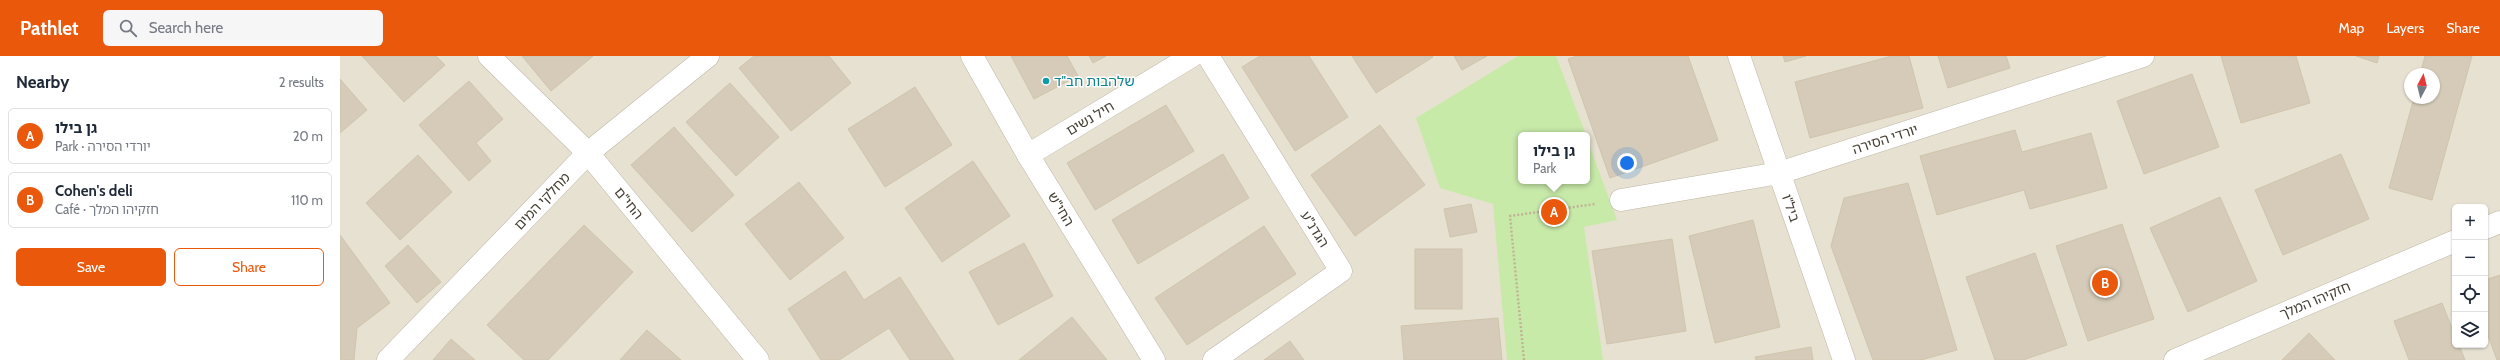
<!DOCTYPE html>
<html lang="en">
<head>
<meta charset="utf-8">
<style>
	:root { --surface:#fff; --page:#f6f6f7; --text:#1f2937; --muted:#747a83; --line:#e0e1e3; --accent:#ea580c }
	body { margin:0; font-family:Cabin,"Noto Sans Hebrew",sans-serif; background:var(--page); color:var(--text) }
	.controls { position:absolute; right:12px; bottom:12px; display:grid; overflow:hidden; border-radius:6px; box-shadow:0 1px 3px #0004 }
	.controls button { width:36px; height:36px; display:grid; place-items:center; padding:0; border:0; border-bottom:1px solid var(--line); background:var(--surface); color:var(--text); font:20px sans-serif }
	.compass { position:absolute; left:2064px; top:12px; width:36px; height:36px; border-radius:50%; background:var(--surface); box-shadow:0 1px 3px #0004; rotate:7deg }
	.you { position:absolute; left:1287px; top:107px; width:14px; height:14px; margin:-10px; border:3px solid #fff; border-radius:50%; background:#1a73e8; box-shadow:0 0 0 6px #1a73e833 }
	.badge { display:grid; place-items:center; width:26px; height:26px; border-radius:50%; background:var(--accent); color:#fff; font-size:13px; font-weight:700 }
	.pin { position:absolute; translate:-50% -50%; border:2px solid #fff; box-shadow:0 1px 4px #0006 }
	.popup { position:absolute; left:1178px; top:76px; width:72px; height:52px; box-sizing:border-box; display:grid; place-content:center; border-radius:6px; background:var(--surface); filter:drop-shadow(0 1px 3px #0005); font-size:13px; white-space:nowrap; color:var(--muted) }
	.popup b { font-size:15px; color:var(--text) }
	.popup::after { content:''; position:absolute; left:50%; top:100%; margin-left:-8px; border:8px solid transparent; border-top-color:var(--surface) }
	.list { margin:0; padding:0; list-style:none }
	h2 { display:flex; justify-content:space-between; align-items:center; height:52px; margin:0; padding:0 16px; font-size:17px }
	h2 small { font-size:13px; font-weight:400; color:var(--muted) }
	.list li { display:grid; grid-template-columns:26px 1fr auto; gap:12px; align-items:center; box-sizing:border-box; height:56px; margin:0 8px 8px; padding:0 8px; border:1px solid var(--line); border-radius:6px }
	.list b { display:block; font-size:15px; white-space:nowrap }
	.list p { margin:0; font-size:13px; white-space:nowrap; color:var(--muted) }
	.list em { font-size:13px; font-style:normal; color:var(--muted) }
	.actions { display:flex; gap:8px; padding:12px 16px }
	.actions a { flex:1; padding:9px 0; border:1px solid var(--accent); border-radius:6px; text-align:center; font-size:14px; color:var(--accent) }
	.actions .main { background:var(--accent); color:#fff }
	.icon { flex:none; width:22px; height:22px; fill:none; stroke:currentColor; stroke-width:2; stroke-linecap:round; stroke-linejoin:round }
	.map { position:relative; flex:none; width:2160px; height:304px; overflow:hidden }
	header { display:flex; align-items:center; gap:24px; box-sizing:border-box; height:56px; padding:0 20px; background:var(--accent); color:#fff }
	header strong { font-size:19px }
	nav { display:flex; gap:22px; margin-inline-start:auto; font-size:14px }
	.search { width:280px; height:36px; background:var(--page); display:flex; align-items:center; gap:10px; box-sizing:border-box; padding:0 14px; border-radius:6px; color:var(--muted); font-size:15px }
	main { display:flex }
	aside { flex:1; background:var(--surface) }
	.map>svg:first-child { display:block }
</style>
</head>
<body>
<header>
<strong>Pathlet</strong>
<div class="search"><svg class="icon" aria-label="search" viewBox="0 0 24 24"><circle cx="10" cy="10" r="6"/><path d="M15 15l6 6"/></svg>Search here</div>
<nav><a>Map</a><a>Layers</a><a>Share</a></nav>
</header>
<main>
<aside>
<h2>Nearby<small>2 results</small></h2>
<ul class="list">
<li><span class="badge">A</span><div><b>גן בילו</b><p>Park · יורדי הסירה</p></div><em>20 m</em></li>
<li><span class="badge">B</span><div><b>Cohen's deli</b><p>Café · חזקיהו המלך</p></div><em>110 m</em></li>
</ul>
<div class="actions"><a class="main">Save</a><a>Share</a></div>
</aside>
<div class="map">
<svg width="2160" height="304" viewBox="0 0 2160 304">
	<rect width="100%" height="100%" fill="#f3efe3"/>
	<path fill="#e7e1d1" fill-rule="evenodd" d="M 0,0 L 2160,0 L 2160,304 L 0,304 ZM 2070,18 L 2094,18 L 2094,42 L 2070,42 ZM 1181,79 L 1247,79 L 1247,125 L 1181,125 ZM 2115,151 L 2145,151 L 2145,289 L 2115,289 Z"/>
	<polygon fill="#c8eaa9" points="1178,0 1216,0 1246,79 1181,79 1181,125 1247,125 1247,83 1277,164 1244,171 1263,304 1167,304 1153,148 1100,132 1076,62"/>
	<g fill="#d5cbb8" stroke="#d0c4ab">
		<polygon points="22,0 96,0 105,9 64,46"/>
		<polygon points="182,0 253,0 211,35"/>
		<polygon points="414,0 489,0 511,27 451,75 399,12"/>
		<polygon points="671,0 727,0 738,20 694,43"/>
		<polygon points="749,0 766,0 753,7"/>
		<polygon points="920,0 969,0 1008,61 955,95 902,11"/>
		<polygon points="1012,0 1092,0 1093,1 1036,37"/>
		<polygon points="1114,0 1147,0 1122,14"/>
		<polygon points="1237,0 1348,0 1378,84 1270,122 1228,3"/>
		<polygon points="1443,0 1466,0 1445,6"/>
		<polygon points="1552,0 1569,0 1583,52 1470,82 1455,26"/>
		<polygon points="1598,0 1666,0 1670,12 1608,32"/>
		<polygon points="1881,0 1956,0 1970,47 1901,67"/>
		<polygon points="2016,0 2039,0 2037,7"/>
		<polygon points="2085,0 2132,0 2092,144 2049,132 2074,42 2094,42 2094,18 2080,18"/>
		<polygon points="1852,18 1879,91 1804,118 1777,45"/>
		<polygon points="0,23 27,54 0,77"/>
		<polygon points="129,25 163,63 136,87 151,105 129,125 79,69"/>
		<polygon points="390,27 439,81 396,120 346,66"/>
		<polygon points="575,31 612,89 545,131 508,73"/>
		<polygon points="826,49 854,95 755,154 727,107"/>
		<polygon points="1040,69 1085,129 1015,180 971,119"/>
		<polygon points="334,71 394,139 352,176 291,109"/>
		<polygon points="1675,74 1682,96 1751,77 1767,132 1690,153 1684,134 1597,159 1580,100"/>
		<polygon points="883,98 909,142 798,208 772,164"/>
		<polygon points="2001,98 2029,163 1943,199 1915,134"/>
		<polygon points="78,99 112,136 60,184 26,147"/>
		<polygon points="633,105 670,160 602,206 565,152"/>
		<polygon points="459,126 504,182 450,224 405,168"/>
		<polygon points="1568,127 1617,294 1581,304 1533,304 1491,190 1504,142"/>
		<polygon points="1880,141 1917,225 1848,256 1810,172"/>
		<polygon points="1131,148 1137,176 1110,181 1104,153"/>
		<polygon points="1413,164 1440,271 1375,287 1349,180"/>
		<polygon points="1782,168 1814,263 1748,285 1716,190"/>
		<polygon points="244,169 293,216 208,304 184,304 147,269"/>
		<polygon points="924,170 956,218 847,289 815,242"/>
		<polygon points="0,179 50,247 17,272 14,304 0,304"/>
		<polygon points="1332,183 1346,275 1267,288 1252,195"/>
		<polygon points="684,187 713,240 658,269 629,216"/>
		<polygon points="68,189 101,226 77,247 45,210"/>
		<rect x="1075" y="193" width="47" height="60"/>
		<polygon points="1695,197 1727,289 1683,304 1655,304 1626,221"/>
		<polygon points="505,215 524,244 560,221 614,304 570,304 549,272 499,304 481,304 448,253"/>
		<polygon points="2160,219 2160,304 2157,304 2145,271 2145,224"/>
		<polygon points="2102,247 2115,280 2115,289 2119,289 2125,304 2069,304 2054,265"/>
		<polygon points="732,261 767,304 679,304"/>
		<polygon points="1158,262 1162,304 1064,304 1061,270"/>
		<polygon points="307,274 341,304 280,304"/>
		<polygon points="1969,277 1995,304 1942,304"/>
		<polygon points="111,283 135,304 93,304"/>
		<polygon points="950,285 964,304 924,304"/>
		<polygon points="1471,291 1473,304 1416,304 1415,301"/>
	</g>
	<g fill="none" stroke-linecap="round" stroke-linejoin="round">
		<defs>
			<g id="minor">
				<polyline points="149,0 248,97 418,304"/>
				<polyline points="868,0 1001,215 874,304"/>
				<polyline points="1399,0 1504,304"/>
				<polyline points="688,99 852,0"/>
				<polyline points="1281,144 1439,117 1803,0"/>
				<polyline points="48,304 248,97 368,0"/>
			</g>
			<g id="tertiary">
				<polyline points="632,0 688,99 814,304"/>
				<polyline points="2145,172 2160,166"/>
				<polyline points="1835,304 2115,185"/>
			</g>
		</defs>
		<use href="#minor" stroke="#beb7a6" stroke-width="23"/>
		<use href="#tertiary" stroke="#beb7a6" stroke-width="23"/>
		<polyline stroke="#c1b496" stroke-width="2.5" stroke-dasharray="2 2" stroke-linecap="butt" points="1184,304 1170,160 1255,148"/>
		<use href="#minor" stroke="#fff" stroke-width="22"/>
		<use href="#tertiary" stroke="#fff" stroke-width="22"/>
	</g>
	<circle fill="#0f9aa8" stroke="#fff" stroke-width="1.5" cx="706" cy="25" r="4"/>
	<g text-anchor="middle" stroke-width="3" stroke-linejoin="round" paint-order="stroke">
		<g font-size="14" fill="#0d838f" stroke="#fff" text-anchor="start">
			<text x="714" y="30">שלהבות חב"ד</text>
		</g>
		<g font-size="14" fill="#453f33" stroke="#fff">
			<text transform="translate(750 62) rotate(-31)" y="5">חיל נשים</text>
			<text transform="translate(1545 83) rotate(-18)" y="5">יורדי הסירה</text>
			<text transform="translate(202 145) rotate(-46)" y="5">מחלקי המים</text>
			<text transform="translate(289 147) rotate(51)" y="5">החי"ם</text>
			<text transform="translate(1451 152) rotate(71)" y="5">ביל"ו</text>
			<text transform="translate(721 153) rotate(59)" y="5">החי"ש</text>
			<text transform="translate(975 173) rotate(58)" y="5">הגדנ"ע</text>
			<text transform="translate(1975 244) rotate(-23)" y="5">חזקיהו המלך</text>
		</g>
	</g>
</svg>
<div class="controls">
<button>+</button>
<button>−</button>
<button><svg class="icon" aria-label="locate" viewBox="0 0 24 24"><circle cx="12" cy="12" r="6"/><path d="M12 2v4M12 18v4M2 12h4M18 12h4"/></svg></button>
<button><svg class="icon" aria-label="layers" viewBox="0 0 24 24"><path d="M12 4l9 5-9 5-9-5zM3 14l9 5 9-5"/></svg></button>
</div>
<svg class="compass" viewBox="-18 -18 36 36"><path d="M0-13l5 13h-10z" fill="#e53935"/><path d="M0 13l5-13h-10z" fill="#747a83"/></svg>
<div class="you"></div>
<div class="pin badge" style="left:1214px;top:156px">A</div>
<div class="popup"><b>גן בילו</b>Park</div>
<div class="pin badge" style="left:1765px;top:227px">B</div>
</div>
</main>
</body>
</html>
